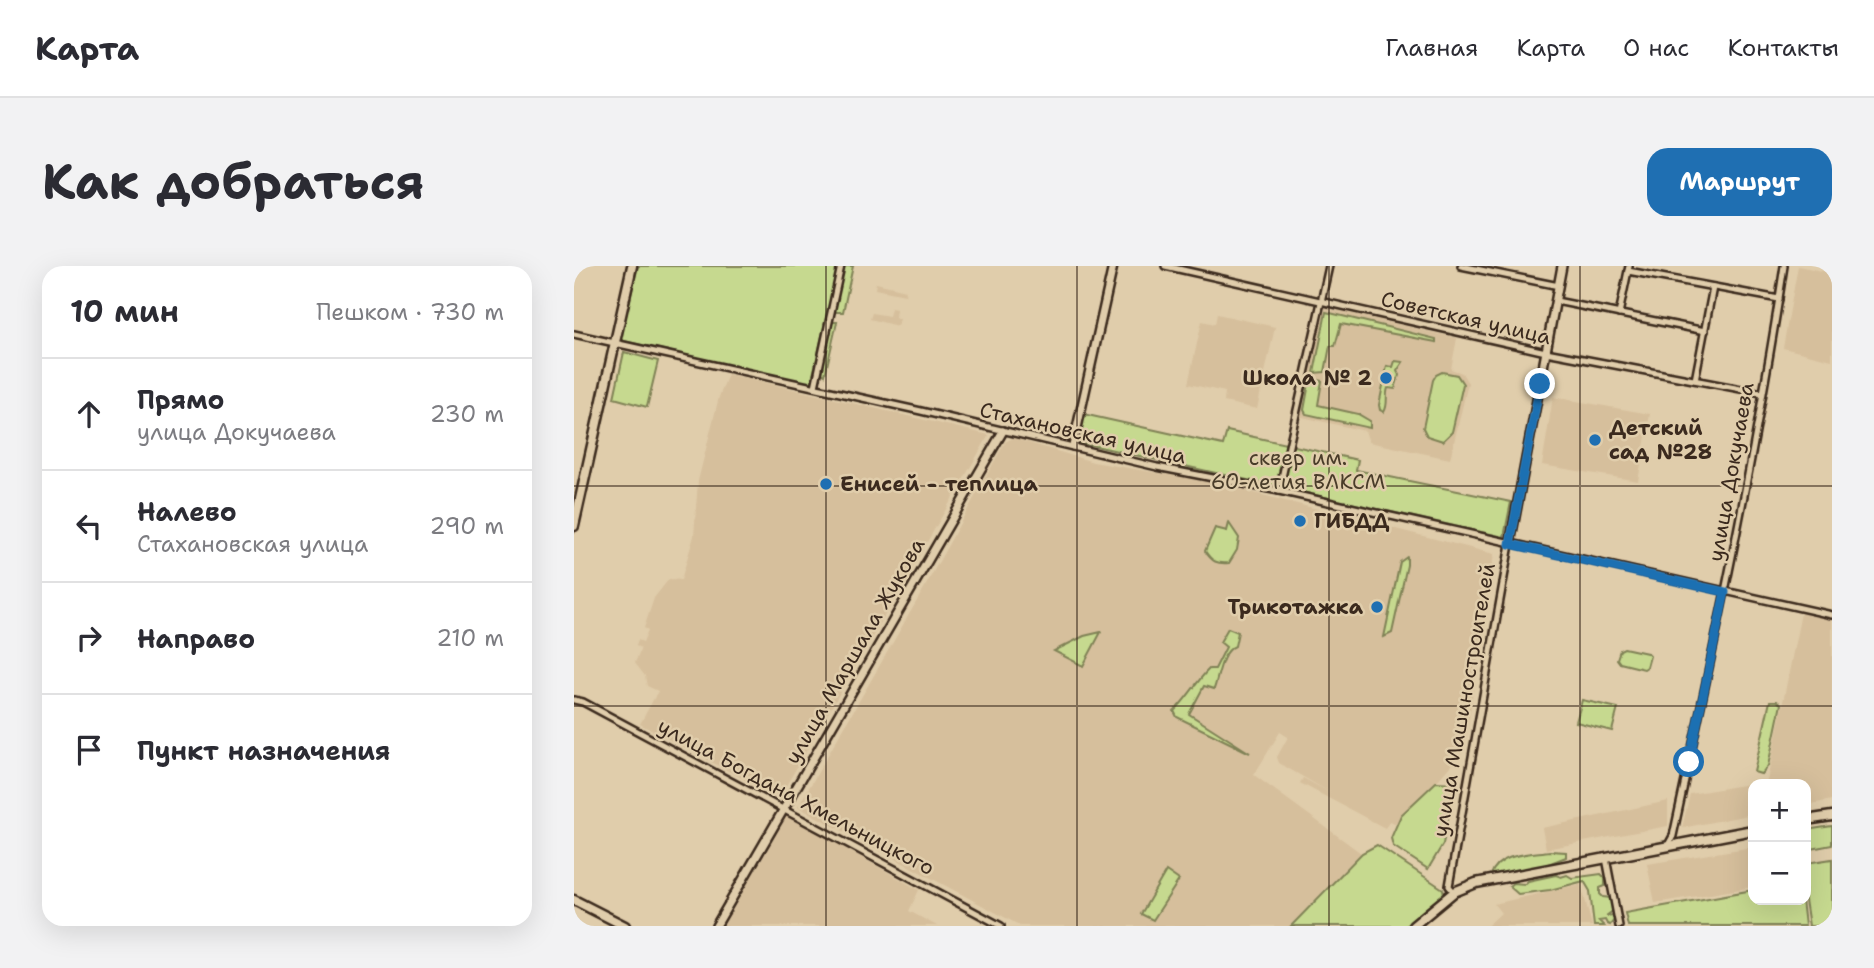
<!DOCTYPE html>
<html lang="ru">
<head>
<meta charset="utf-8">
<style>
	:root { --surface:#fff; --page:#f2f2f3; --text:#2b2b33; --muted:#7c7c81; --line:#e1e1e2; --accent:#1f6fb2 }
	body { margin:0; font-family:"Shantell Sans",sans-serif; background:var(--page); color:var(--text) }
	.controls { position:absolute; right:21px; bottom:21px; display:grid; overflow:hidden; border-radius:14px; box-shadow:0 7px 28px #0002 }
	.controls button { width:63px; height:63px; display:grid; place-items:center; padding:0; border:0; border-bottom:2px solid var(--line); background:var(--surface); color:var(--text); font:35px sans-serif }
	.stop { position:absolute; width:21px; height:21px; margin:-16px; border:5px solid #1f6fb2; border-radius:50%; background:#fff }
	.stop.end { background:#1f6fb2; border-color:#fff; box-shadow:0 2px 7px #0008 }
	.list { margin:0; padding:0; list-style:none }
	h2 { display:flex; justify-content:space-between; align-items:center; height:91px; margin:0; padding:0 28px; font-size:30px }
	h2 small { font-size:23px; font-weight:400; color:var(--muted) }
	.list li { display:grid; grid-template-columns:46px 1fr auto; gap:21px; align-items:center; box-sizing:border-box; height:112px; padding:0 28px; border-top:2px solid var(--line) }
	.list b { display:block; font-size:26px; white-space:nowrap }
	.list p { margin:0; font-size:23px; white-space:nowrap; color:var(--muted) }
	.list em { font-size:23px; font-style:normal; color:var(--muted) }
	.icon { flex:none; width:38px; height:38px; fill:none; stroke:currentColor; stroke-width:2; stroke-linecap:round; stroke-linejoin:round }
	.map { position:relative; flex:none; width:1258px; height:660px; overflow:hidden; border-radius:21px }
	header { display:flex; align-items:center; gap:42px; box-sizing:border-box; height:98px; padding:0 35px; background:var(--surface); border-bottom:2px solid var(--line) }
	header strong { font-size:33px }
	nav { display:flex; gap:38px; margin-inline-start:auto; font-size:24px }
	.intro { display:flex; align-items:center; justify-content:space-between; box-sizing:border-box; height:168px; padding:0 42px }
	h1 { margin:0; font-size:49px }
	.button { padding:18px 32px; border-radius:21px; background:var(--accent); color:#fff; font-size:24px; font-weight:700 }
	main { display:flex; gap:42px; padding:0 42px }
	aside { flex:1; background:var(--surface); border-radius:21px; box-shadow:0 7px 28px #0002 }
	.map>svg:first-child { display:block }
</style>
</head>
<body>
<header>
<strong>Карта</strong>
<nav><a>Главная</a><a>Карта</a><a>О нас</a><a>Контакты</a></nav>
</header>
<div class="intro"><h1>Как добраться</h1><a class="button">Маршрут</a></div>
<main>
<aside>
<h2>10 мин<small>Пешком · 730 m</small></h2>
<ul class="list">
<li><svg class="icon" aria-label="ahead" viewBox="0 0 24 24"><path d="M12 20V5M6 11l6-6 6 6"/></svg><div><b>Прямо</b><p>улица Докучаева</p></div><em>230 m</em></li>
<li><svg class="icon" aria-label="left" viewBox="0 0 24 24"><path d="M17 20v-9H6M10 6l-5 5 5 5"/></svg><div><b>Налево</b><p>Стахановская улица</p></div><em>290 m</em></li>
<li><svg class="icon" aria-label="right" viewBox="0 0 24 24"><path d="M7 20v-9h11M14 6l5 5-5 5"/></svg><div><b>Направо</b></div><em>210 m</em></li>
<li><svg class="icon" aria-label="arrive" viewBox="0 0 24 24"><path d="M6 21V4h12l-3 4 3 4H6"/></svg><div><b>Пункт назначения</b></div></li>
</ul>
</aside>
<div class="map">
<svg width="1258" height="660" viewBox="0 0 1258 660">
	<rect width="100%" height="100%" fill="#e0cdab"/>
	<filter id="ink" filterUnits="userSpaceOnUse"><feTurbulence type="fractalNoise" baseFrequency=".0143" numOctaves="2"/><feDisplacementMap in="SourceGraphic" scale="14" xChannelSelector="R" yChannelSelector="G"/><feConvolveMatrix kernelMatrix="1 2 1 2 8 2 1 2 1" color-interpolation-filters="sRGB"/></filter>
	<g filter="url(#ink)">
		<g fill="#d6bf9c">
			<polygon points="1224,0 1258,7 1258,94 1209,82"/>
			<polygon points="302,17 332,24 331,29 301,23"/>
			<polygon points="750,41 883,72 877,103 888,107 894,117 876,193 795,176 791,165 724,150"/>
			<polygon points="317,42 322,43 321,51 325,53 323,60 296,53 298,47 315,50"/>
			<polygon points="643,48 701,61 683,143 650,136 651,126 614,118 628,55 641,58"/>
			<polygon points="154,108 415,169 205,532 66,458 84,425 73,420 71,410 61,397 67,382 62,380 64,374 69,376 74,364 70,362 80,332 95,313 107,314 120,270 124,215 145,131"/>
			<polygon points="979,131 1076,148 1064,215 968,199"/>
			<polygon points="439,172 519,196 637,216 920,288 890,484 825,559 816,555 811,562 726,517 729,512 757,527 705,497 703,491 714,471 706,466 680,509 787,587 716,660 447,660 224,541 352,319 431,176"/>
			<polygon points="1228,342 1258,349 1258,534 1232,539 1232,518 1179,518 1179,548 1108,562 1116,528 1193,515"/>
			<polygon points="1094,535 1094,560 972,583 968,562"/>
			<polygon points="213,549 345,624 335,645 363,660 149,660"/>
			<polygon points="1179,581 1179,621 1081,637 1073,598"/>
			<polygon points="1007,618 1018,660 913,660 927,647 920,638"/>
		</g>
		<g fill="#c6d98f" stroke="#808256" stroke-width="2">
			<polygon points="64,0 264,0 237,118 46,74"/>
			<polygon points="270,0 279,0 269,46 260,46"/>
			<polygon points="752,46 862,73 862,76 767,58 761,80 756,80 751,106 740,107"/>
			<polygon points="258,56 263,56 251,109 248,107"/>
			<polygon points="50,86 84,95 73,141 40,132"/>
			<path d="M 821,95 L 829,96 L 823,105 L 825,109 L 821,123 L 814,122 C 811,130 815,139 810,146 L 806,144 L 805,139 L 813,100 L 819,101 Z"/>
			<polygon points="868,106 883,109 889,118 878,166 869,175 853,170 849,162 859,114 862,109"/>
			<polygon points="736,112 748,115 744,139 784,148 796,155 796,162 732,148 730,144"/>
			<polygon points="509,148 649,179 653,165 784,194 782,204 937,236 930,271 503,176"/>
			<path d="M 655,257 L 665,272 L 663,284 L 655,297 C 643,298 638,296 631,285 L 641,262 L 653,265 Z"/>
			<polygon points="833,291 833,299 818,367 810,371 826,296"/>
			<path d="M 654,362 L 664,366 L 661,380 C 647,386 645,409 640,423 L 630,420 L 615,448 L 676,487 L 603,451 L 600,445 C 614,432 622,416 635,403 L 641,403 L 652,381 L 646,376 Z"/>
			<polygon points="527,366 509,400 480,385 510,370"/>
			<polygon points="1050,382 1073,387 1076,390 1073,401 1070,403 1046,397 1043,393 1046,384"/>
			<polygon points="1008,434 1044,442 1038,465 1002,456"/>
			<polygon points="1196,435 1203,435 1207,438 1194,500 1187,508 1180,506"/>
			<polygon points="862,516 881,517 869,578 854,603 819,580 817,572 827,549"/>
			<polygon points="1258,560 1258,579 1232,584 1232,564"/>
			<polygon points="803,579 869,623 870,629 836,660 717,660 788,587"/>
			<path d="M 976,585 L 992,586 L 992,591 L 969,600 L 918,611 L 917,609 C 924,587 956,588 976,585 Z"/>
			<polygon points="1258,593 1258,660 1235,660 1231,634 1232,597"/>
			<polygon points="592,605 605,614 579,654 567,648"/>
			<polygon points="1027,608 1031,612 1031,620 1026,622 1026,628 1029,631 1037,632 1040,644 1032,650 1039,649 1040,654 1036,659 1033,658 1031,654 1025,655 1030,660 1020,660 1016,625 1010,615 976,624 944,628 935,620 939,617 951,618 954,615 982,609 987,611 993,609 998,612"/>
			<polygon points="1179,624 1179,634 1228,634 1231,660 1054,660 1051,647"/>
		</g>
		<g fill="none" stroke-linecap="round" stroke-linejoin="round">
			<defs>
				<g id="minor">
					<polyline points="591,0 972,86 1188,127"/>
					<polyline points="887,0 985,20"/>
					<polyline points="1054,5 1205,33"/>
					<polyline points="982,35 1131,65"/>
					<polyline points="1045,48 1055,0"/>
					<polyline points="0,68 347,145 583,201 705,225 1258,349"/>
					<polyline points="1121,114 1139,21"/>
					<polyline points="241,121 267,0"/>
					<polyline points="705,225 755,0"/>
					<polyline points="0,434 9,436 427,660"/>
					<path d="M 1093,581 L 1099,570 C 1140,381 1181,191 1210,0"/>
					<polyline points="1032,592 1045,660"/>
					<polyline points="880,626 875,620 936,278"/>
				</g>
				<g id="tertiary">
					<polyline points="499,180 539,0"/>
					<polyline points="936,278 988,0"/>
					<polyline points="142,660 429,165"/>
				</g>
				<g id="secondary">
					<polyline points="0,260 58,0"/>
					<polyline points="1232,554 1258,550"/>
					<polyline points="0,634 51,660"/>
					<polyline points="839,660 880,626 902,617 1179,564"/>
				</g>
			</defs>
			<use href="#minor" stroke="#3b2a1e" stroke-width="10"/>
			<use href="#tertiary" stroke="#3b2a1e" stroke-width="12"/>
			<use href="#secondary" stroke="#3b2a1e" stroke-width="13"/>
			<use href="#minor" stroke="#e0cdab" stroke-width="5"/>
			<use href="#tertiary" stroke="#e0cdab" stroke-width="7"/>
			<use href="#secondary" stroke="#e0cdab" stroke-width="8"/>
		</g>
	</g>
	<g fill="none" stroke-linecap="round" stroke-linejoin="round" filter="url(#ink)">
		<polyline stroke="#1f6fb2" stroke-width="9" points="966,118 936,278 1151,326 1115,496"/>
	</g>
	<path fill="none" stroke="#3b2a1e" stroke-width="2" stroke-opacity="0.55" d="M 252,0 L 252,660M 503,0 L 503,660M 755,0 L 755,660M 1006,0 L 1006,660M 0,220 L 1258,220M 0,440 L 1258,440"/>
	<g fill="#1f6fb2" stroke="#e0cdab" stroke-width="2.5">
		<circle cx="812" cy="112" r="7"/>
		<circle cx="1021" cy="174" r="7"/>
		<circle cx="252" cy="218" r="7"/>
		<circle cx="726" cy="255" r="7"/>
		<circle cx="803" cy="341" r="7"/>
	</g>
	<g text-anchor="middle" stroke-width="5" stroke-linejoin="round" paint-order="stroke">
		<g font-size="21" fill="#3b2a1e" stroke="#e0cdab">
			<text transform="translate(892 52) rotate(13)" y="7">Советская улица</text>
			<text transform="translate(509 167) rotate(13)" y="7">Стахановская улица</text>
			<text transform="translate(1157 206) rotate(-80)" y="7">улица Докучаева</text>
			<text transform="translate(281 385) rotate(-60)" y="7">улица Маршала Жукова</text>
			<text transform="translate(890 434) rotate(-80)" y="7">улица Машиностроителей</text>
			<text transform="translate(222 531) rotate(28)" y="7">улица Богдана Хмельницкого</text>
		</g>
		<g font-size="21" font-weight="bold" fill="#3b2a1e" stroke="#e0cdab" text-anchor="start">
			<text x="798" y="119" text-anchor="end">Школа № 2</text>
			<text x="1035" y="169">Детский<tspan x="1035" dy="24">сад №28</tspan></text>
			<text x="266" y="225">Енисей - теплица</text>
			<text x="740" y="262">ГИБДД</text>
			<text x="789" y="348" text-anchor="end">Трикотажка</text>
		</g>
		<g font-size="21" fill="#493c29" stroke="#e0cdab">
			<text x="724" y="199">сквер им.<tspan x="724" dy="24">60-летия ВЛКСМ</tspan></text>
		</g>
	</g>
</svg>
<div class="controls">
<button>+</button>
<button>−</button>
</div>
<div class="stop" style="left:1115px;top:496px"></div>
<div class="stop end" style="left:966px;top:118px"></div>
</div>
</main>
</body>
</html>
